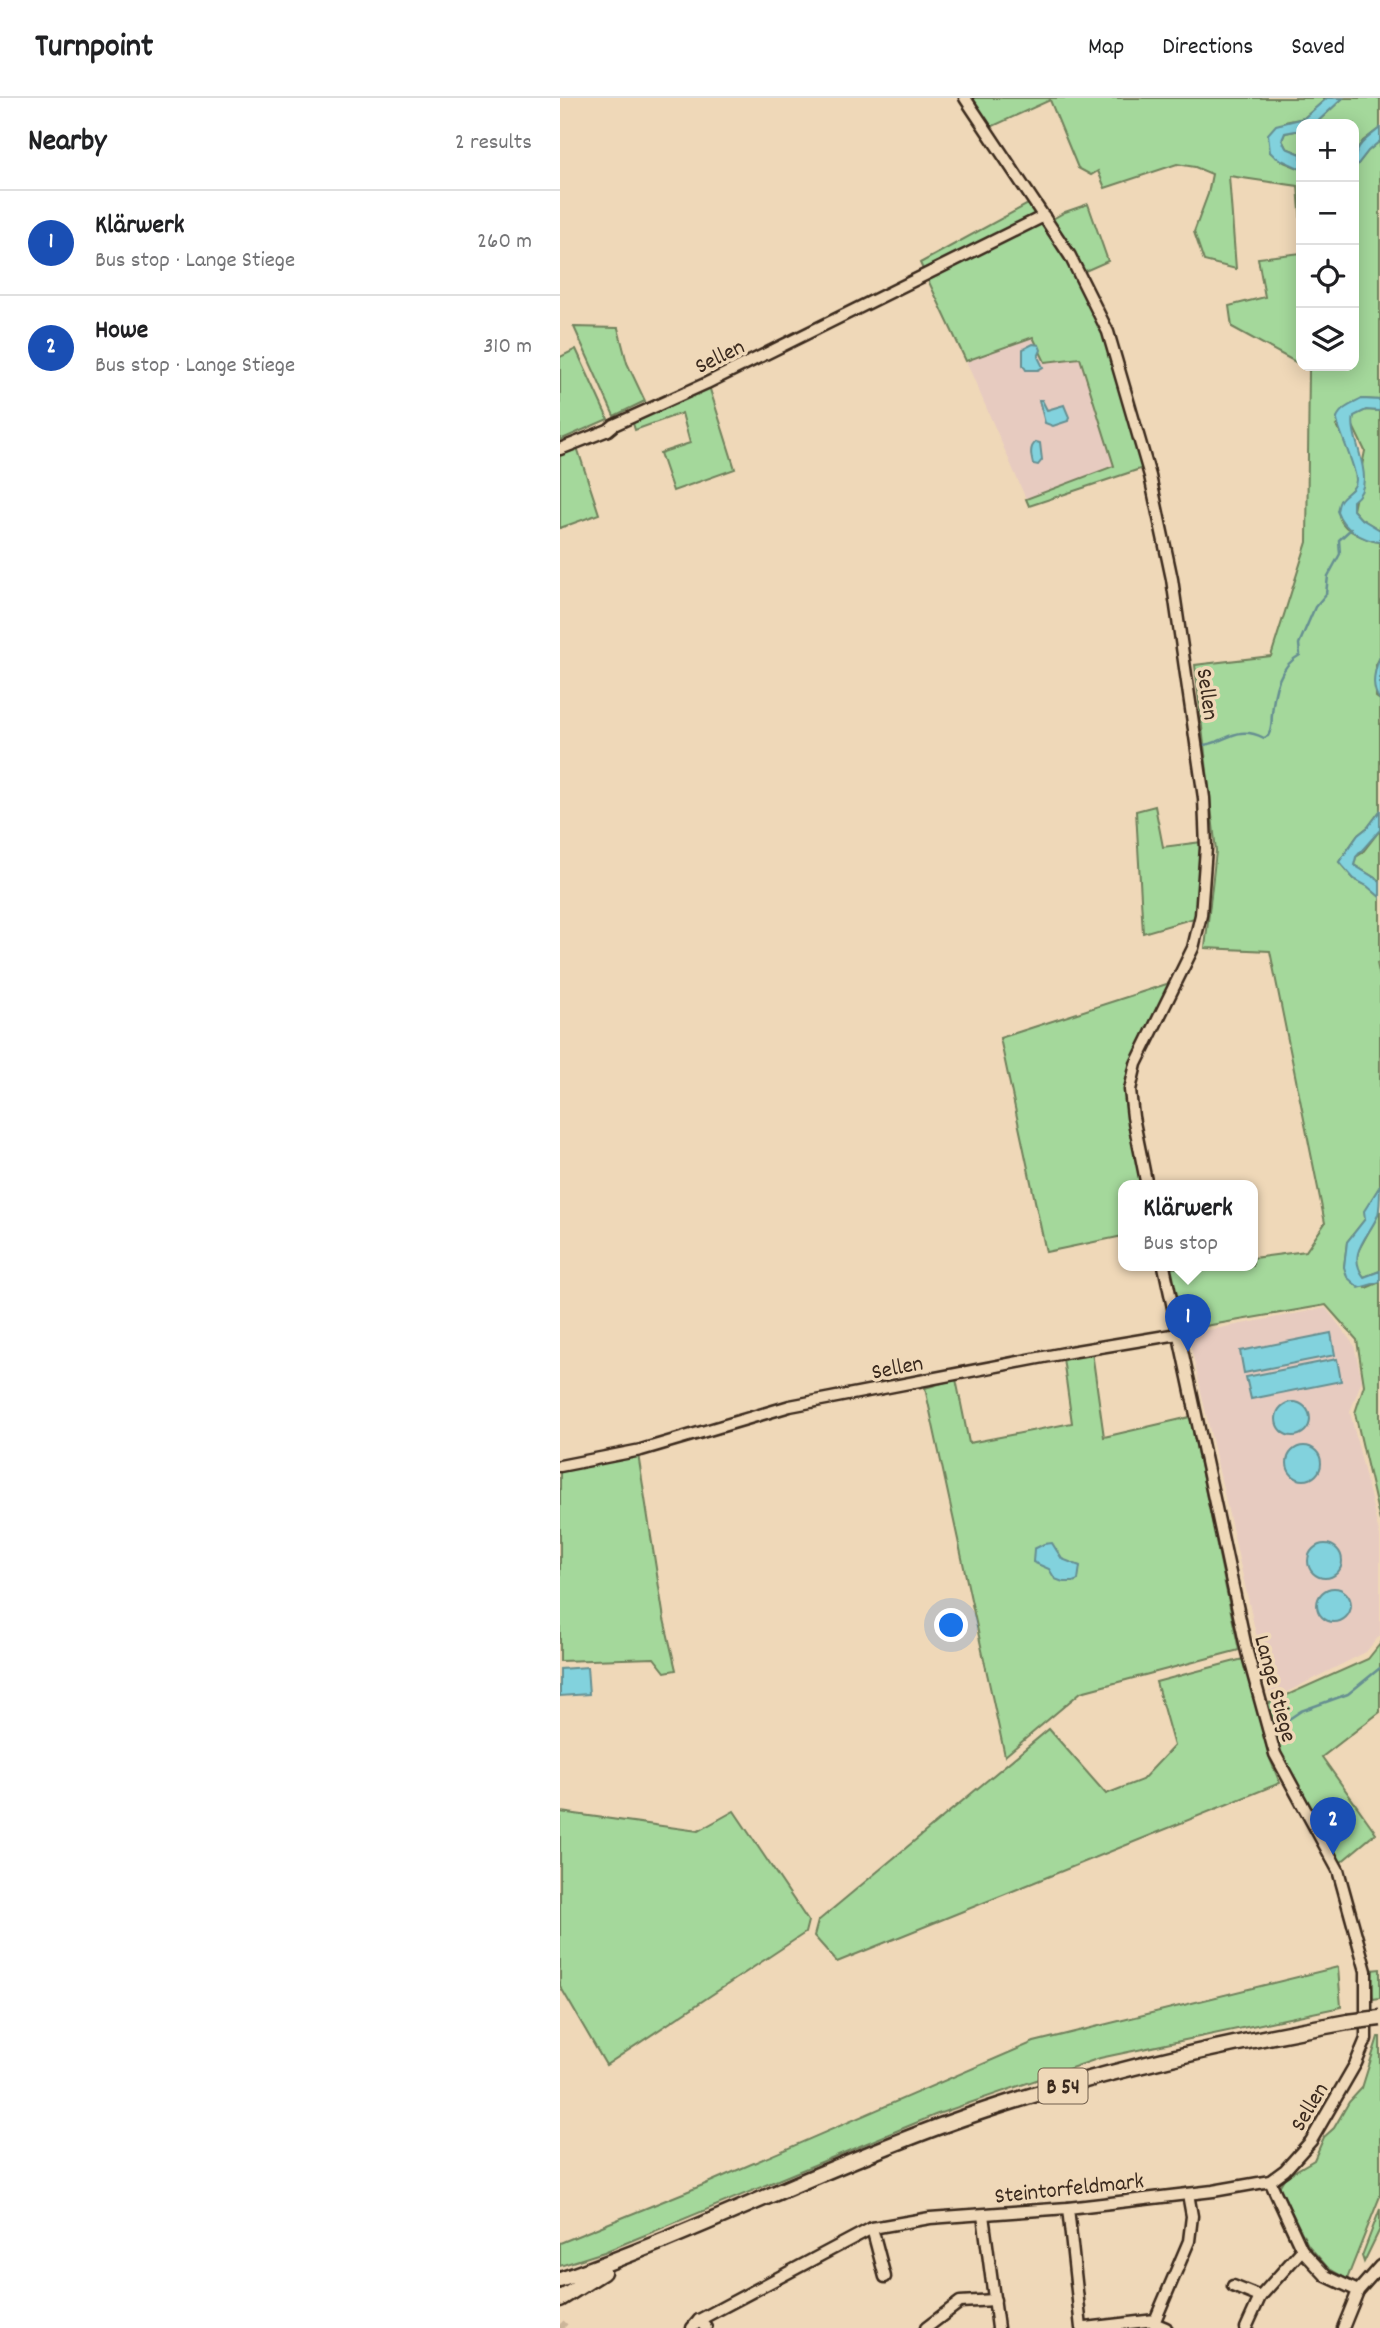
<!DOCTYPE html>
<html lang="en">
<head>
<meta charset="utf-8">
<style>
	:root { --surface:#fff; --page:#f2f2f2; --text:#202124; --muted:#757577; --line:#e0e0e0; --accent:#0f766e }
	body { margin:0; font-family:Dekko,sans-serif; background:var(--page); color:var(--text) }
	.controls { position:absolute; right:21px; top:21px; display:grid; overflow:hidden; border-radius:14px; box-shadow:0 4px 18px #0003 }
	.controls button { width:63px; height:63px; display:grid; place-items:center; padding:0; border:0; border-bottom:2px solid var(--line); background:var(--surface); color:var(--text); font:35px sans-serif }
	.you { position:absolute; left:392px; top:1528px; width:24px; height:24px; margin:-18px; border:5px solid #fff; border-radius:50%; background:#1a73e8; box-shadow:0 0 0 10px #1a73e833 }
	.badge { display:grid; place-items:center; width:46px; height:46px; border-radius:50%; background:var(--accent); color:#fff; font-size:23px; font-weight:700 }
	.pin { position:absolute; translate:-50% -58px; filter:drop-shadow(0 2px 4px #0008) }
	.pin::after { content:''; position:absolute; top:37px; width:24px; height:21px; background:inherit; clip-path:polygon(0 0,100% 0,50% 100%) }
	.popup { position:absolute; left:558px; top:1082px; width:140px; height:91px; box-sizing:border-box; display:grid; place-content:center; border-radius:14px; background:var(--surface); filter:drop-shadow(0 2px 5px #0005); font-size:23px; white-space:nowrap; color:var(--muted) }
	.popup b { font-size:26px; color:var(--text) }
	.popup::after { content:''; position:absolute; left:50%; top:100%; margin-left:-14px; border:14px solid transparent; border-top-color:var(--surface) }
	.list { margin:0; padding:0; list-style:none }
	h2 { display:flex; justify-content:space-between; align-items:center; height:91px; margin:0; padding:0 28px; font-size:30px }
	h2 small { font-size:23px; font-weight:400; color:var(--muted) }
	.list li { display:grid; grid-template-columns:46px 1fr auto; gap:21px; align-items:center; box-sizing:border-box; height:105px; padding:0 28px; border-top:2px solid var(--line) }
	.list b { display:block; font-size:26px; white-space:nowrap }
	.list p { margin:0; font-size:23px; white-space:nowrap; color:var(--muted) }
	.list em { font-size:23px; font-style:normal; color:var(--muted) }
	.icon { flex:none; width:38px; height:38px; fill:none; stroke:currentColor; stroke-width:2; stroke-linecap:round; stroke-linejoin:round }
	.map { position:relative; flex:none; width:820px; height:2230px; overflow:hidden }
	header { display:flex; align-items:center; gap:42px; box-sizing:border-box; height:98px; padding:0 35px; background:var(--surface); border-bottom:2px solid var(--line) }
	header strong { font-size:33px }
	nav { display:flex; gap:38px; margin-inline-start:auto; font-size:24px }
	main { display:flex }
	aside { flex:1; background:var(--surface) }
	.map>svg:first-child { display:block }
</style>
</head>
<body>
<header>
<strong>Turnpoint</strong>
<nav><a>Map</a><a>Directions</a><a>Saved</a></nav>
</header>
<main>
<aside>
<h2>Nearby<small>2 results</small></h2>
<ul class="list">
<li><span class="badge" style="background:#1a4fb4">1</span><div><b>Klärwerk</b><p>Bus stop · Lange Stiege</p></div><em>260 m</em></li>
<li><span class="badge" style="background:#1a4fb4">2</span><div><b>Howe</b><p>Bus stop · Lange Stiege</p></div><em>310 m</em></li>
</ul>
</aside>
<div class="map">
<svg width="820" height="2230" viewBox="0 0 820 2230">
	<rect width="100%" height="100%" fill="#efd8b8"/>
	<filter id="ink" filterUnits="userSpaceOnUse"><feTurbulence type="fractalNoise" baseFrequency=".0143" numOctaves="2"/><feDisplacementMap in="SourceGraphic" scale="14" xChannelSelector="R" yChannelSelector="G"/><feConvolveMatrix kernelMatrix="1 2 1 2 8 2 1 2 1" color-interpolation-filters="sRGB"/></filter>
	<g filter="url(#ink)">
		<g fill="#e7cbc0">
			<polygon points="473,239 520,260 554,369 466,401 406,263"/>
			<polygon points="766,1210 794,1247 802,1282 790,1314 820,1439 820,1537 806,1554 711,1602 628,1236"/>
		</g>
		<g fill="#a4d89b" stroke="#70815c" stroke-width="2">
			<polygon points="411,0 767,0 744,20 725,24 710,50 710,54 724,64 741,71 741,126 738,88 669,78 676,171 644,163 634,134 648,96 652,76 635,69 617,66 545,90 538,73 531,77 518,70 490,2 431,29"/>
			<polygon points="783,0 820,0 820,30 803,43 794,55 794,26 755,26"/>
			<polygon points="741,32 741,56 726,50 722,42 725,35"/>
			<path d="M 820,43 L 820,302 L 802,301 L 776,328 C 784,338 801,374 796,386 C 793,392 785,398 780,403 C 780,408 778,416 780,421 C 784,433 809,443 820,444 L 820,559 L 816,567 L 816,599 L 820,602 L 820,713 L 808,729 L 798,737 L 779,764 L 794,781 L 808,788 L 820,799 L 820,863 L 817,865 L 820,879 L 820,1088 L 805,1113 L 805,1121 L 787,1144 L 784,1169 L 806,1190 L 820,1184 L 820,1423 L 795,1315 L 804,1287 L 797,1242 L 766,1207 L 622,1232 L 610,1170 L 693,1168 L 693,1160 L 746,1153 L 765,1125 L 710,853 L 645,850 L 656,753 L 635,567 L 711,558 L 747,444 L 749,272 L 743,268 L 794,268 L 794,71 L 808,53 Z"/>
			<polygon points="468,106 506,161 544,238 583,370 469,408 466,401 554,368 520,260 485,264 473,239 406,263 360,165"/>
			<polygon points="528,106 548,163 523,174 491,122 505,114"/>
			<polygon points="741,155 741,267 672,229 669,208 705,199 698,160"/>
			<polygon points="14,229 58,230 67,265 85,303 54,318"/>
			<polygon points="16,251 48,321 0,342 0,259"/>
			<polygon points="148,285 175,371 113,393 100,355 130,345 122,315 75,332 72,322"/>
			<polygon points="806,312 820,313 820,432 800,420 793,412 805,353 792,326 794,317"/>
			<polygon points="16,346 39,416 0,430 0,353"/>
			<polygon points="595,708 603,749 642,744 638,819 583,835 576,713"/>
			<polygon points="820,732 820,783 794,767 796,759 802,755"/>
			<polygon points="619,882 574,966 567,1009 583,1088 563,1088 563,1138 486,1154 440,940"/>
			<polygon points="820,1113 820,1173 804,1179 796,1168 797,1155"/>
			<polygon points="532,1254 544,1339 630,1319 679,1552 521,1594 445,1658 365,1290 396,1281 409,1345 512,1325 503,1260"/>
			<polygon points="78,1356 104,1521 116,1572 105,1574 94,1560 0,1563 0,1372"/>
			<polygon points="820,1546 820,1614 762,1659 816,1735 780,1765 719,1655 707,1606 808,1561"/>
			<polygon points="683,1561 710,1661 720,1685 277,1864 254,1838 258,1823 489,1631 546,1696 582,1682 614,1648 596,1584"/>
			<polygon points="174,1713 248,1823 245,1835 46,1967 0,1888 0,1714 138,1733"/>
			<polygon points="778,1869 781,1909 540,1960 375,2017 44,2154 0,2168 0,2145 143,2087 474,1944"/>
			<polygon points="820,1871 820,1900 813,1901 811,1872"/>
			<polygon points="818,1939 820,1939 820,2098 787,2181 768,2170 748,2147 719,2089 725,2079 754,2062 764,2039 774,2030 789,2004 802,1990"/>
			<polygon points="820,2111 820,2131 804,2164 802,2158"/>
		</g>
		<g fill="#82d2dd" stroke="#668f91" stroke-width="2">
			<polygon points="767,0 783,0 755,26 741,26 741,32 725,35 722,42 726,50 741,56 741,71 715,59 710,54 708,36 716,27 744,20"/>
			<path d="M 820,30 L 820,43 L 808,53 L 794,71 C 794,48 802,44 820,30 Z"/>
			<polygon points="473,246 479,247 481,252 478,259 483,269 478,272 466,272 463,267 463,251"/>
			<path d="M 802,301 L 820,302 L 820,313 L 806,312 L 794,318 C 788,340 820,385 793,403 L 793,412 L 800,420 L 820,432 L 820,444 C 802,442 783,431 777,413 C 778,410 778,406 780,403 C 785,395 796,392 796,382 C 796,368 775,325 777,320 C 780,310 793,306 802,301 Z"/>
			<polygon points="479,302 482,302 487,312 504,307 509,319 508,323 493,328 485,325"/>
			<path d="M 476,344 L 480,345 L 482,362 L 478,367 L 473,366 C 471,358 469,349 476,344 Z"/>
			<path d="M 820,559 L 820,602 C 810,589 814,573 820,559 Z"/>
			<polygon points="820,713 820,732 796,759 794,767 820,783 820,799 807,788 794,781 779,764 798,737 808,729"/>
			<path d="M 820,1088 C 820,1097 820,1109 818,1117 C 809,1139 786,1155 804,1179 L 820,1173 L 820,1184 L 799,1190 L 787,1179 L 784,1169 L 787,1144 L 805,1121 L 804,1113 Z"/>
			<polygon points="771,1235 775,1257 684,1275 680,1253"/>
			<polygon points="777,1261 781,1283 691,1301 686,1279"/>
			<circle cx="733" cy="1321" r="17"/>
			<circle cx="744" cy="1365" r="17"/>
			<polygon points="492,1445 502,1461 520,1468 518,1482 513,1484 503,1484 495,1481 489,1471 473,1464 474,1451 484,1446"/>
			<circle cx="765" cy="1463" r="17"/>
			<circle cx="774" cy="1507" r="17"/>
			<polygon points="27,1569 29,1596 0,1598 0,1571"/>
		</g>
		<g fill="none" stroke-linecap="round" stroke-linejoin="round">
			<g stroke="#668f91" stroke-width="2.5">
				<path d="M 642,647 C 665,647 674,625 704,640 L 708,638 C 713,629 711,624 712,616 C 714,593 719,568 740,557 L 739,546 L 755,509 L 766,496 L 768,478 L 780,456 L 779,442 L 791,431"/>
				<polyline points="713,1624 726,1623 741,1613 788,1596 820,1570"/>
			</g>
			<polyline stroke="#cbb599" stroke-width="10" stroke-dasharray="10 5" stroke-linecap="butt" points="0,2226 4,2230"/>
			<defs>
				<g id="minor">
					<polyline points="405,0 510,158 548,234 590,378 612,481 644,700 646,750 641,817 633,850 576,966 570,992 573,1019 587,1088"/>
					<polyline points="0,351 48,332 54,327 147,285 484,118"/>
					<polyline points="0,1368 81,1352 230,1308 510,1254 618,1236"/>
					<polyline points="508,2110 521,2230"/>
					<polyline points="423,2117 438,2230"/>
					<polyline points="312,2130 325,2179"/>
					<polyline points="742,2152 766,2178 798,2193"/>
					<polyline points="673,2188 700,2199"/>
					<polyline points="139,2222 146,2230"/>
					<polyline points="132,2230 139,2222 312,2130 370,2120 508,2110 653,2093 710,2083 725,2072 751,2043 796,1965 806,1941 806,1873 778,1772 715,1656 687,1554 604,1168"/>
					<polyline points="366,2230 400,2204 435,2202"/>
					<polyline points="526,2230 595,2222"/>
					<polyline points="606,2230 594,2225 629,2143 632,2118 628,2096"/>
					<polyline points="686,2230 700,2199 742,2152 710,2083"/>
					<polyline points="783,2230 798,2193 820,2168"/>
				</g>
				<g id="highway">
					<path d="M 0,2182 C 130,2137 254,2074 383,2027 C 515,1979 651,1948 788,1924"/>
					<polyline points="0,2201 43,2174"/>
				</g>
			</defs>
			<use href="#minor" stroke="#3b2a1e" stroke-width="15"/>
			<use href="#highway" stroke="#3b2a1e" stroke-width="19"/>
			<use href="#minor" stroke="#efd8b8" stroke-width="10"/>
			<use href="#highway" stroke="#efd8b8" stroke-width="14"/>
			<defs>
				<polyline id="highway-bridge" points="788,1924 820,1920"/>
			</defs>
			<use href="#highway-bridge" stroke="#3b2a1e" stroke-width="19" stroke-linecap="butt"/>
			<use href="#highway-bridge" stroke="#efd8b8" stroke-width="14"/>
		</g>
	</g>
	<g text-anchor="middle" stroke-width="7" stroke-linejoin="round" paint-order="stroke">
		<rect fill="#efd8b8" stroke="#715e4c" stroke-width="2" x="478.5" y="1970.5" width="49" height="35" rx="5"/>
		<g font-size="21" font-weight="bold" fill="#3b2a1e">
			<text x="503" y="1995">B 54</text>
		</g>
		<g font-size="23" fill="#3b2a1e" stroke="#efd8b8">
			<text transform="translate(159 257) rotate(-26)" y="8">Sellen</text>
			<text transform="translate(649 596) rotate(82)" y="8">Sellen</text>
			<text transform="translate(337 1268) rotate(-11)" y="8">Sellen</text>
			<text transform="translate(717 1590) rotate(75)" y="8">Lange Stiege</text>
			<text transform="translate(748 2008) rotate(-59)" y="8">Sellen</text>
			<text transform="translate(509 2089) rotate(-6)" y="8">Steintorfeldmark</text>
		</g>
	</g>
</svg>
<div class="controls">
<button>+</button>
<button>−</button>
<button><svg class="icon" aria-label="locate" viewBox="0 0 24 24"><circle cx="12" cy="12" r="6"/><path d="M12 2v4M12 18v4M2 12h4M18 12h4"/></svg></button>
<button><svg class="icon" aria-label="layers" viewBox="0 0 24 24"><path d="M12 4l9 5-9 5-9-5zM3 14l9 5 9-5"/></svg></button>
</div>
<div class="you"></div>
<div class="pin badge" style="left:628px;top:1254px;background:#1a4fb4">1</div>
<div class="popup"><b>Klärwerk</b>Bus stop</div>
<div class="pin badge" style="left:773px;top:1757px;background:#1a4fb4">2</div>
</div>
</main>
</body>
</html>
